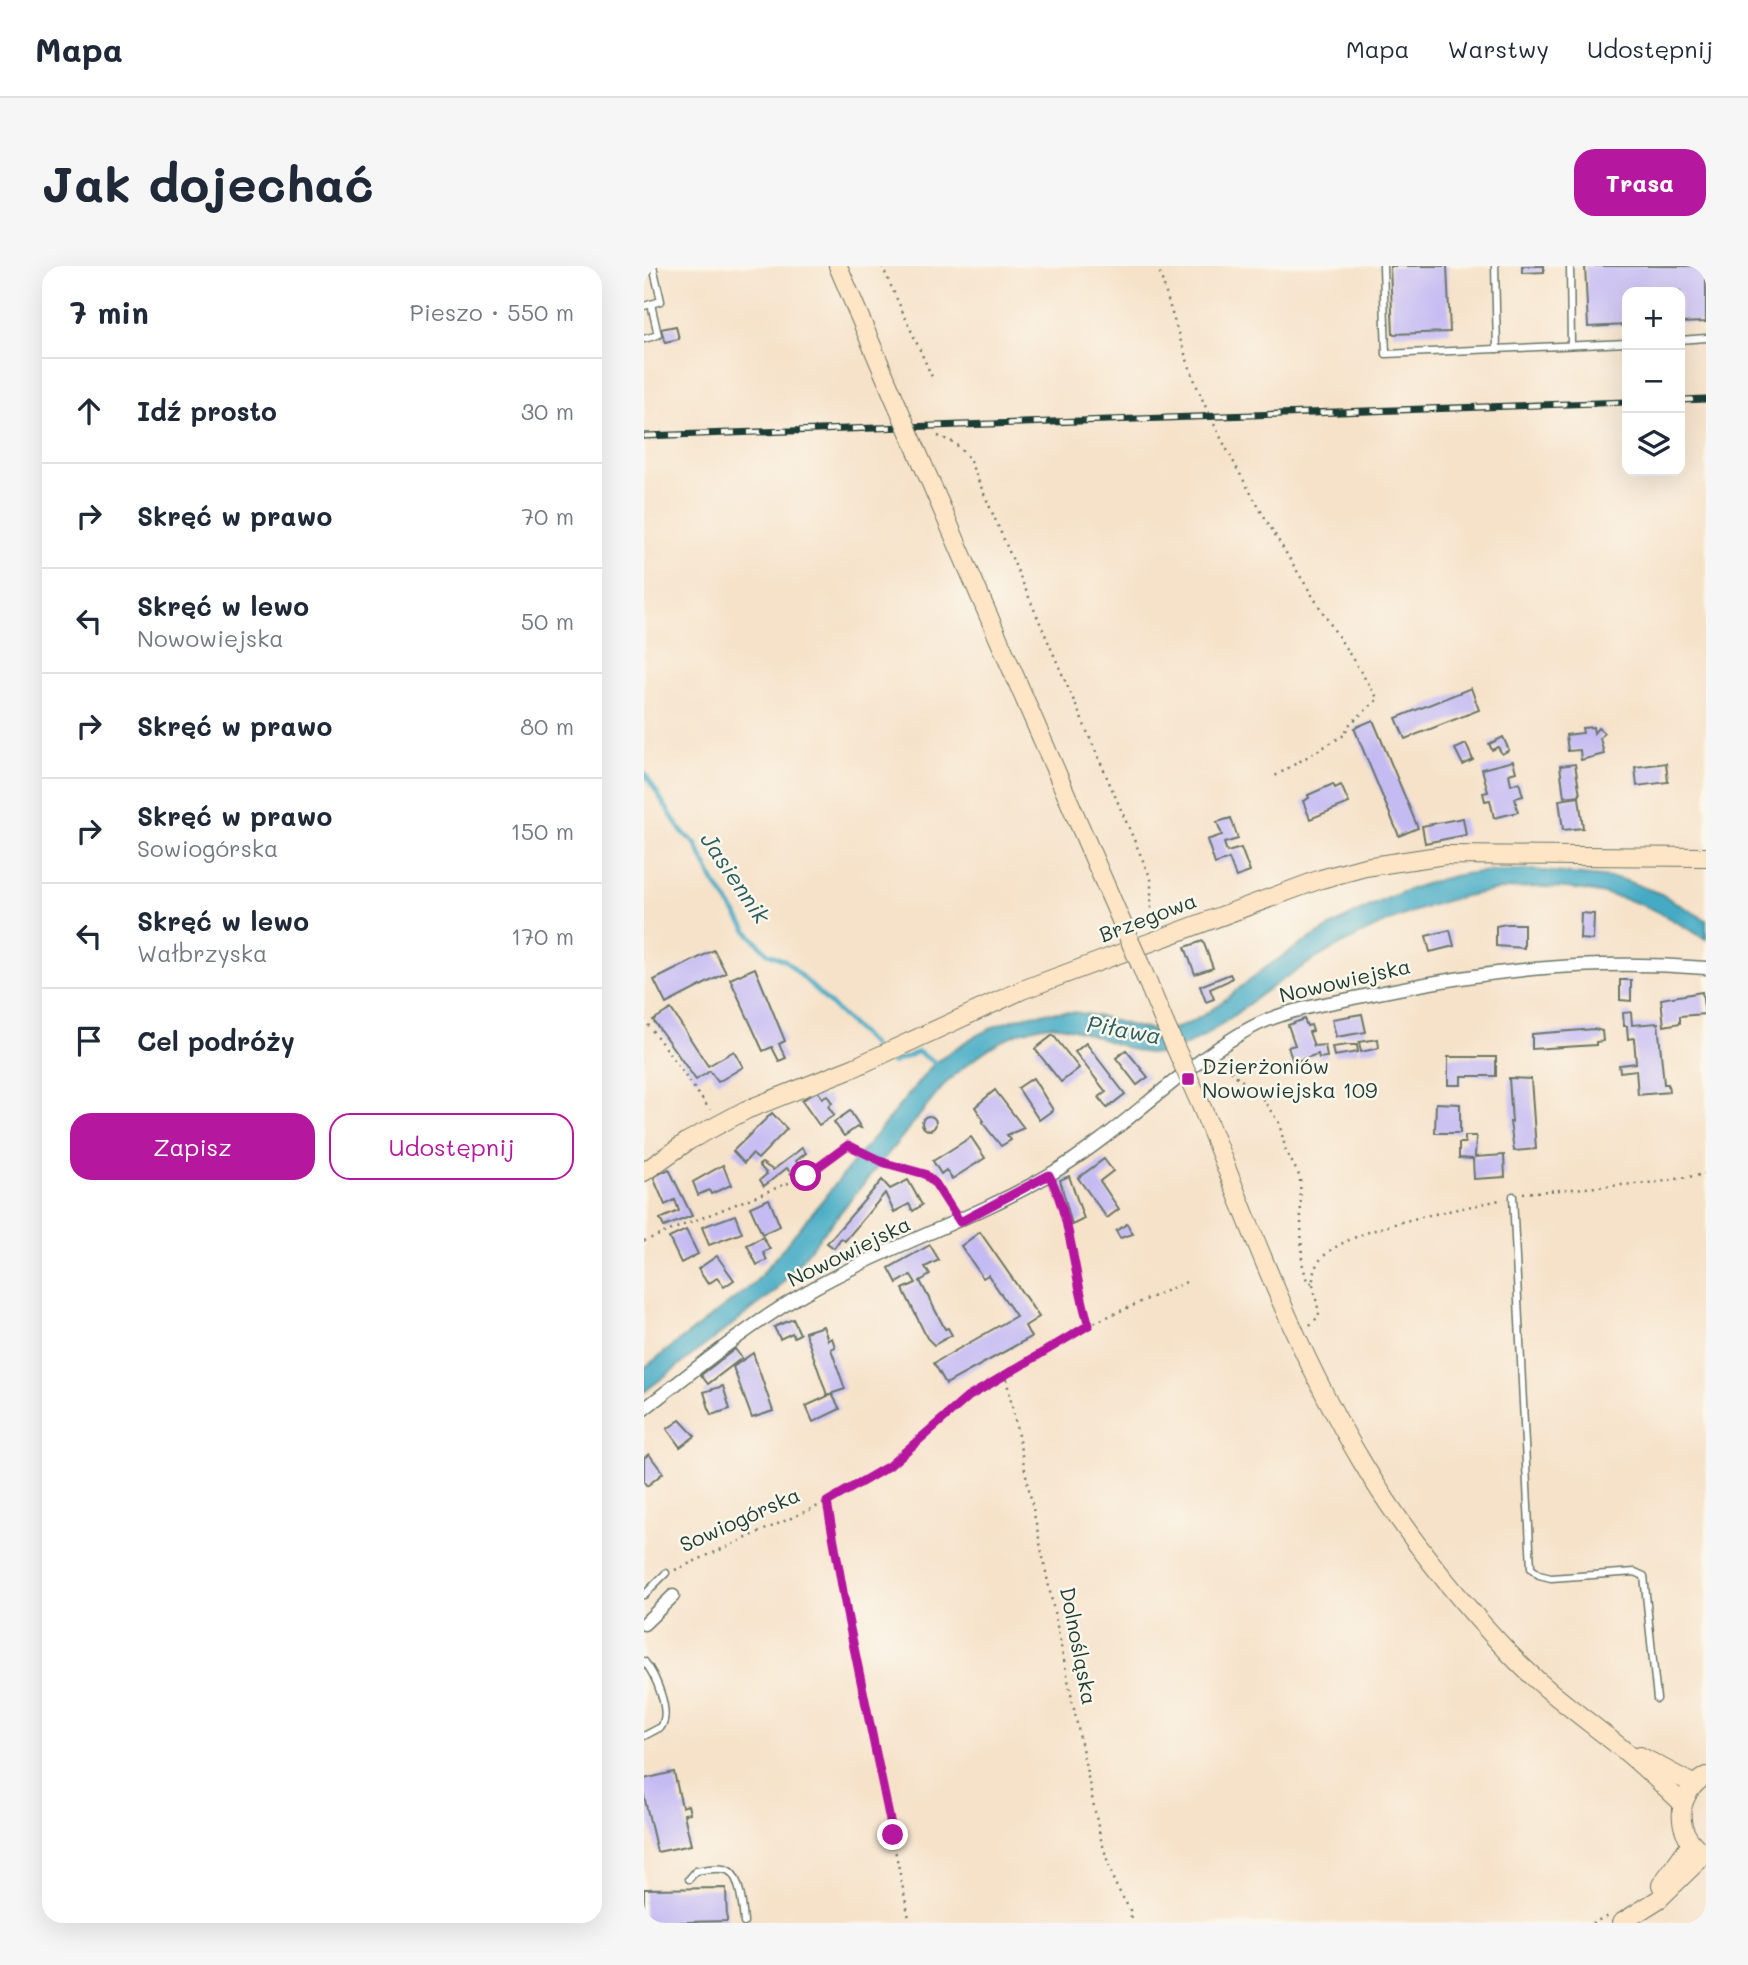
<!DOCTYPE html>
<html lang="pl">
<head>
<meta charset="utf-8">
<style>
	:root { --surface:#fff; --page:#f6f6f7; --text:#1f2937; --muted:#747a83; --line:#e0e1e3; --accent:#b5179e }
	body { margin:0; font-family:Mali,sans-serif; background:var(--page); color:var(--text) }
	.controls { position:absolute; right:21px; top:21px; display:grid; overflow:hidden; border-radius:14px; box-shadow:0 7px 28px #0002 }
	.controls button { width:63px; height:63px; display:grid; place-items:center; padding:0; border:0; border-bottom:2px solid var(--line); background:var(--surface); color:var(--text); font:35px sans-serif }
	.stop { position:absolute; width:21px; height:21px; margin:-16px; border:5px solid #b5179e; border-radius:50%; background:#fff }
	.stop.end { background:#b5179e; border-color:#fff; box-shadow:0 2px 7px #0008 }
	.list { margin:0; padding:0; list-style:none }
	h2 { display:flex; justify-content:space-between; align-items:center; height:91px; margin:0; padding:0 28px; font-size:30px }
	h2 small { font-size:23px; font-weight:400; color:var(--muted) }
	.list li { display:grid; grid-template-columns:46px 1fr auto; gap:21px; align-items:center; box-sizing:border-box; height:105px; padding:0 28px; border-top:2px solid var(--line) }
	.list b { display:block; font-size:26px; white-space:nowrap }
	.list p { margin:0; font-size:23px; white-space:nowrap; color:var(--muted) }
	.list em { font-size:23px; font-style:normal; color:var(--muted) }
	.actions { display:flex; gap:14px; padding:21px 28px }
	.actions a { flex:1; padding:16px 0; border:2px solid var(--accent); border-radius:21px; text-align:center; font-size:24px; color:var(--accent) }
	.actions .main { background:var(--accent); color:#fff }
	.icon { flex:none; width:38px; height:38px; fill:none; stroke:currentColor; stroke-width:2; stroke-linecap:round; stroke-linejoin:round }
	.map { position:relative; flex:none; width:1062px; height:1657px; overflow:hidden; border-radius:21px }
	header { display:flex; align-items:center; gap:42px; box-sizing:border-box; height:98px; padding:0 35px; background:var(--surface); border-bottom:2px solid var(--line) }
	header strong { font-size:33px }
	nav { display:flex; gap:38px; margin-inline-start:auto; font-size:24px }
	.intro { display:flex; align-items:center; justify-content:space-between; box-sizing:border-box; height:168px; padding:0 42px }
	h1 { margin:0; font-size:49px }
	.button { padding:18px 32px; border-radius:21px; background:var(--accent); color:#fff; font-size:24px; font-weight:700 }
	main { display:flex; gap:42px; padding:0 42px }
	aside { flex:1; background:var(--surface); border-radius:21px; box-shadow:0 7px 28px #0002 }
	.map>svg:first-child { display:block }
</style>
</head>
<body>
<header>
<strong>Mapa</strong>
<nav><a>Mapa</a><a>Warstwy</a><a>Udostępnij</a></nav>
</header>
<div class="intro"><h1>Jak dojechać</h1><a class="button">Trasa</a></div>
<main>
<aside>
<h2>7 min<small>Pieszo · 550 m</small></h2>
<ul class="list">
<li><svg class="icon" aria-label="ahead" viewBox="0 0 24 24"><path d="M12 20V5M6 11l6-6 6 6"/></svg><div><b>Idź prosto</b></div><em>30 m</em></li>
<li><svg class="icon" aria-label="right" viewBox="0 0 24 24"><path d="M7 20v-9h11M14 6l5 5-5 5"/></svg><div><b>Skręć w prawo</b></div><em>70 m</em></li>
<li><svg class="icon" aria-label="left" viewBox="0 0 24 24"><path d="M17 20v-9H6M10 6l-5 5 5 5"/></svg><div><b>Skręć w lewo</b><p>Nowowiejska</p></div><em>50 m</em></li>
<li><svg class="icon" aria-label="right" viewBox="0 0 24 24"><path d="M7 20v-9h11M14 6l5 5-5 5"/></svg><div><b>Skręć w prawo</b></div><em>80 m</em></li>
<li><svg class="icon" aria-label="right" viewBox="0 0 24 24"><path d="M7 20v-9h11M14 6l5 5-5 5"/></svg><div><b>Skręć w prawo</b><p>Sowiogórska</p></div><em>150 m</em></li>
<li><svg class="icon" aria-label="left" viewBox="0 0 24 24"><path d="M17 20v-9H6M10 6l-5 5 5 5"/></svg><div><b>Skręć w lewo</b><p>Wałbrzyska</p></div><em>170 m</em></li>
<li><svg class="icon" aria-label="arrive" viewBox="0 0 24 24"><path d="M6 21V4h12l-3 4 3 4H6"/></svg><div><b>Cel podróży</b></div></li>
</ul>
<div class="actions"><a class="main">Zapisz</a><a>Udostępnij</a></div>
</aside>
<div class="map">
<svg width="1062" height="1657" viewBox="0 0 1062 1657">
	<rect width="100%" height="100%" fill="#fbf7ec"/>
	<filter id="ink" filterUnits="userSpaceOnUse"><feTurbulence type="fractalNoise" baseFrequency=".0143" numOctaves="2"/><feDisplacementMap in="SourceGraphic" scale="14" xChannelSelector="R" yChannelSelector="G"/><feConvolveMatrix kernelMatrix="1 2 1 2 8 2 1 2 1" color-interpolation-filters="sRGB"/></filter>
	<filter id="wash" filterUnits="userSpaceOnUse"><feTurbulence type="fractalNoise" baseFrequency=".00686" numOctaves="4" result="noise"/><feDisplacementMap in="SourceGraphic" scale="28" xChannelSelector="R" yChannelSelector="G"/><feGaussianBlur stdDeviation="1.57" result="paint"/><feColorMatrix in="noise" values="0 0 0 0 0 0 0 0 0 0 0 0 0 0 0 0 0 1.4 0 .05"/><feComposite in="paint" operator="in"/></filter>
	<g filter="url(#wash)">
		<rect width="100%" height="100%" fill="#f6e2c9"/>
		<path fill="#45abc5" stroke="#32747c" stroke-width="2" d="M 890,604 L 977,613 L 1017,628 L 1062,654 L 1062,673 C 1038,660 1013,643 987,635 C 861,594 732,650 629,720 C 594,744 560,779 517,787 C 502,790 480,780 466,776 C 447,769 420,757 400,760 C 361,766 329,792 301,818 L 132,1025 L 0,1126 L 0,1102 L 110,1018 L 287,801 C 331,764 389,736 448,749 C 478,755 505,771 536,761 C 565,751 598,718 624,700 C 676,664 747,624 810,610 C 835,604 864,605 890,604 Z"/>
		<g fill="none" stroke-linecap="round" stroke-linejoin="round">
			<g stroke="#45abc5" stroke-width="4.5">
				<polyline points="0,506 37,565 51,577 70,616 104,666 123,687 142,695 229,780"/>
				<polyline points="248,797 274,786 294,799"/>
			</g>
		</g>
		<g id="blocks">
			<g fill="#c5bbf3">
				<polygon points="746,0 803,0 806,66 749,68"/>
				<polygon points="878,0 900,0 900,6 878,7"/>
				<polygon points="941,0 1062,0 1062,56 1036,57 1036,26 983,26 983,59 944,61"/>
				<polygon points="32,60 35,73 21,76 17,63"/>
				<polygon points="827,422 835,444 761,473 752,452"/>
				<polygon points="729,454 774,562 755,570 710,462"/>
				<polygon points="949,461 950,467 954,462 960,467 956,472 960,488 937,494 936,484 924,485 922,469 939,467 938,462"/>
				<polygon points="859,471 865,484 858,488 854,481 848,484 845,478"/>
				<polygon points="822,478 829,494 819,499 811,483"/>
				<polygon points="869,495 872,506 865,508 867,519 875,516 879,530 871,532 874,546 850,552 846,534 841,535 839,527 844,526 838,503"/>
				<polygon points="1022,497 1024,516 993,520 991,501"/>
				<polygon points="931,498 936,529 920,531 916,500"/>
				<polygon points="689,518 691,522 697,519 705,537 666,553 659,535 665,532 664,529"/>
				<polygon points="935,531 939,562 919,564 915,534"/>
				<polygon points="587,552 594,573 580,577 583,586 597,582 606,606 592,611 585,593 571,598 563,574 578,569 573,556"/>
				<polygon points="819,552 822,569 781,577 778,560"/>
				<polygon points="937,647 950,648 949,674 936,673"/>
				<polygon points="862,658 880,658 880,682 852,680 852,660"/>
				<polygon points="806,664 810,680 786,686 782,670"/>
				<polygon points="559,675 569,702 551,708 541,681"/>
				<polygon points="70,684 82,707 22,738 10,714"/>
				<polygon points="111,702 141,775 135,778 142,792 135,795 128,781 119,785 86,713"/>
				<polygon points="586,708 588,712 584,715 566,723 570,733 562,736 556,720"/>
				<polygon points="976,714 987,714 987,735 976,734"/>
				<polygon points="1058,726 1061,748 1036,750 1036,757 1020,760 1017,733"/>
				<polygon points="27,743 64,800 90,785 99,801 74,816 66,805 52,814 9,754"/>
				<polygon points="987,746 988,759 1014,757 1020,818 1024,818 1025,826 994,829 992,804 976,806 975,799 992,797 990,772 984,773 983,760 980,760 979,747"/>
				<polygon points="718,748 722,766 692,771 688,753"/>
				<polygon points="660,753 663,760 667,759 669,765 665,766 670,780 681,779 683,791 675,792 674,788 649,796 644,781 651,779 644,759"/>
				<polygon points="951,763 958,765 959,775 952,776 952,779 888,783 888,768"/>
				<polygon points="409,769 435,802 417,816 391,783"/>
				<polygon points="734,773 735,782 717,786 715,776"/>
				<polygon points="442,777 481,828 463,842 455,831 462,826 431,786"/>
				<polygon points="704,779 713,779 714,786 690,790 688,781"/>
				<polygon points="482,784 504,811 493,819 472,792"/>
				<polygon points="804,791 852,791 852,810 817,810 817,819 804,819"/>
				<polygon points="389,812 409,844 395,854 374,822"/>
				<polygon points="865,812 887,813 892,883 870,885 866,856 868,856"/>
				<polygon points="173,824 178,832 183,829 188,837 184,840 190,849 175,859 158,835"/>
				<polygon points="351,824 380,862 363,869 367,874 357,880 338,856 340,855 331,841"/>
				<polygon points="792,837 816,838 816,867 791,867"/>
				<polygon points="206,845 217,862 213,861 200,870 190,856"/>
				<polygon points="128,847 143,863 114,893 108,888 100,897 89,885"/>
				<circle cx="285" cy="857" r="7"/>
				<polygon points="821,870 832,870 831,891 860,889 861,911 830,913 829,893 815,892 815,877 821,877"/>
				<polygon points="327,871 341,892 308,913 302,904 297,908 289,895"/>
				<polygon points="158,882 162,887 152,895 156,901 147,908 143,902 120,920 116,914 123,908 115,899 118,897 129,904"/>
				<polygon points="460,893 469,905 456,915 475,943 463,952 434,912"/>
				<polygon points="79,899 87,919 67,928 65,924 54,929 49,916"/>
				<polygon points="25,903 48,950 20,961 16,953 35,945 31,934 21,939 9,911"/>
				<polygon points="425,910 440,953 428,959 416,914"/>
				<polygon points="238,914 246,923 264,914 278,939 269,945 265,938 250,946 241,927 201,975 197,972 190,982 183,977"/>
				<polygon points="125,933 136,960 118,968 106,941"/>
				<polygon points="91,949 98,967 65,979 58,961"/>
				<polygon points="483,958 489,968 476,972 472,965"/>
				<polygon points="42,964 54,988 37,997 25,972"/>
				<polygon points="336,966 395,1051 381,1060 387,1071 302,1118 290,1097 372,1050 344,1009 339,1012 317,980"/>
				<polygon points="119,971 126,983 119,986 123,994 113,999 103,979"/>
				<polygon points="286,979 295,994 281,1001 286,1009 276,1015 301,1063 304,1062 308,1069 290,1079 283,1072 259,1023 272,1017 267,1009 253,1017 245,1002"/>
				<polygon points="73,990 90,1014 80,1021 73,1012 64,1018 54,1003"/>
				<polygon points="149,1053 156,1068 150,1071 148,1067 136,1073 130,1061"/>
				<polygon points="179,1060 184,1074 188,1072 191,1081 187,1083 201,1123 183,1129 161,1066"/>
				<polygon points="91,1083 98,1092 64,1118 57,1109"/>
				<polygon points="109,1087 129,1145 108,1152 89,1101"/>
				<polygon points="79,1120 86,1143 67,1149 60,1126"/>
				<polygon points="188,1128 196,1143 169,1156 162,1140"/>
				<polygon points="36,1154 51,1170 36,1181 23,1163"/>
				<polygon points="5,1188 19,1207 3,1220 0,1216 0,1192"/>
				<polygon points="30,1506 38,1541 44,1539 46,1547 40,1548 47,1579 13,1586 0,1530 0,1513"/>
				<polygon points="82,1622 83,1655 0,1657 0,1623"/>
			</g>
		</g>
	</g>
	<g filter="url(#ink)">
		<use href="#blocks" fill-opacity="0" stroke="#6a7768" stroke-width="2"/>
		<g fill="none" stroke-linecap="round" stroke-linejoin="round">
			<defs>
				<g id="lane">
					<polyline points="739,0 742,88 983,77"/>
					<polyline points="851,0 853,83"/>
					<polyline points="926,0 927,79"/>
					<polyline points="0,40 17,35 9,0"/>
					<polyline points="0,73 14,69 7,38"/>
					<polyline points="1036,74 1062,72"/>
					<polyline points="869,930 887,1302 895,1309 907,1312 991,1306 1000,1310 1013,1433"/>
					<polyline points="0,1329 22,1307"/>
					<path d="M 0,1395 C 11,1408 28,1446 17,1461 L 0,1470"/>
					<path d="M 45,1613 L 52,1605 C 60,1604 77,1600 85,1605 C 97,1612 99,1645 100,1657"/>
				</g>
				<g id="street">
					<path d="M 0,1143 C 52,1103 102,1061 159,1028 C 238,982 326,955 405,909 C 474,869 528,809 596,768 C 634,744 677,739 720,730 C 836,705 943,692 1062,702"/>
					<polyline points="0,1358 29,1330"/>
				</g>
				<g id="secondary">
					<polyline points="194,0 248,127"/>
					<polyline points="279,199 478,657"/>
					<polyline points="496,698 521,758"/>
					<path d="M 559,844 C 607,962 652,1086 718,1196 C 759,1265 811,1330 866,1388 C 898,1422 935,1448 971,1477 C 994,1495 1016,1516 1038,1537"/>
					<polyline points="0,906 44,875 102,844 211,801 378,724 677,613 721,601 801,589 1062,591"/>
					<polyline points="996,1490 1049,1518"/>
					<path d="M 1062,1510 C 1030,1528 1029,1570 1062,1588"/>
					<polyline points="1017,1619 1047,1577"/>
					<polyline points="977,1657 1015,1633 1061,1588"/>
				</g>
			</defs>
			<use href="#lane" stroke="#6a7768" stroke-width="9"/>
			<use href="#street" stroke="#6a7768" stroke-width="15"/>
			<use href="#secondary" stroke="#6a7768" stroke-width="20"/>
			<g stroke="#6a7768" stroke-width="2.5" stroke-dasharray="2 5" stroke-linecap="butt">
				<polyline points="238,0 289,113"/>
				<path d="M 514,0 C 528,48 545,108 567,152 C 615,250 676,341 734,433 L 705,459 L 700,469 L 631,510"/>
				<polyline points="294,170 311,177 325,193 507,613 507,644 513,657"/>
				<polyline points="0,753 66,844"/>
				<polyline points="576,796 618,832 635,857 642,885 656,911 658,996 663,1015 669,1018"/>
				<polyline points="410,920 445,1059"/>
				<polyline points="879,927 1015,916 1062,908"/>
				<polyline points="0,975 162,910 204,879 241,896 281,908 309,945"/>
				<path d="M 666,1059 L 675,1050 C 674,1034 665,1018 671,1003 C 684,962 819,944 859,933"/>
				<polyline points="361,1106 456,1570 470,1616 486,1644 487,1657"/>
				<polyline points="183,1236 203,1348 266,1657"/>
				<polyline points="31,1304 183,1236 245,1200 324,1131 361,1106 445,1059 542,1016"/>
				<polyline points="948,1657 964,1650"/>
			</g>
			<use href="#lane" stroke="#fff" stroke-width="6"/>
			<use href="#street" stroke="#fff" stroke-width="12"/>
			<use href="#secondary" stroke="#fde5c5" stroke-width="18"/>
			<defs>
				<g id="rail">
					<polyline points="1036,134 1062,133"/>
					<polyline points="0,170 983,136"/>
				</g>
			</defs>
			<use href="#rail" stroke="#1f3d34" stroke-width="7"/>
			<use href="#rail" stroke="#fbf7ec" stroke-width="4.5" stroke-dasharray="13" stroke-linecap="butt"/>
			<defs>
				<g id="secondary-bridge">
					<polyline points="248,127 279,199"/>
					<polyline points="478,657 496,698"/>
					<polyline points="521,758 559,844"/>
				</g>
			</defs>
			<use href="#secondary-bridge" stroke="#6a7768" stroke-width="20" stroke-linecap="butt"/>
			<use href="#secondary-bridge" stroke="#fde5c5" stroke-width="18"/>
		</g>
	</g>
	<g fill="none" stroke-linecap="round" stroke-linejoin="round" filter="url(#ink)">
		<path stroke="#b5179e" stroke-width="9" d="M 162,910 L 204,879 L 241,897 L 281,908 L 291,917 L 316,956 L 405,909 C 429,955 429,1011 445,1059 L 324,1131 L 245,1200 L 183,1236 L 203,1348 L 249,1569"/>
	</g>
	<rect fill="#b5179e" stroke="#fbf7ec" stroke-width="2.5" x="537" y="806" width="14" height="14" rx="3.5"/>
	<g text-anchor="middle" stroke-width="5" stroke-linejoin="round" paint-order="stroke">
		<g font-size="21" fill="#1f3d34" stroke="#fbf7ec">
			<text transform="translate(504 652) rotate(-21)" y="7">Brzegowa</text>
			<text transform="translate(701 715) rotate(-13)" y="7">Nowowiejska</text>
			<text transform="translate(205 986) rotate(-26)" y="7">Nowowiejska</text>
			<text transform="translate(96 1254) rotate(-24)" y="7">Sowiogórska</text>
			<text transform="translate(434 1380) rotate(79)" y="7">Dolnośląska</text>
		</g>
		<g font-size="21" fill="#1f3d34" stroke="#fbf7ec" text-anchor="start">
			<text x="558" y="808">Dzierżoniów<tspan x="558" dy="24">Nowowiejska 109</tspan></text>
		</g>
		<g font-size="23" font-style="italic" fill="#2a5e60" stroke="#fbf7ec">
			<text transform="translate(91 612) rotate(56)" y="8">Jasiennik</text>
			<text transform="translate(480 764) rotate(10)" y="8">Piława</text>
		</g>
	</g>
</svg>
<div class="controls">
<button>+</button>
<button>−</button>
<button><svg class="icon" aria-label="layers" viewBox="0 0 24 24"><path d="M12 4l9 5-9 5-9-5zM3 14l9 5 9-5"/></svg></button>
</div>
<div class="stop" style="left:162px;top:910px"></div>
<div class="stop end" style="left:249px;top:1569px"></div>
</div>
</main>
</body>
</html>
